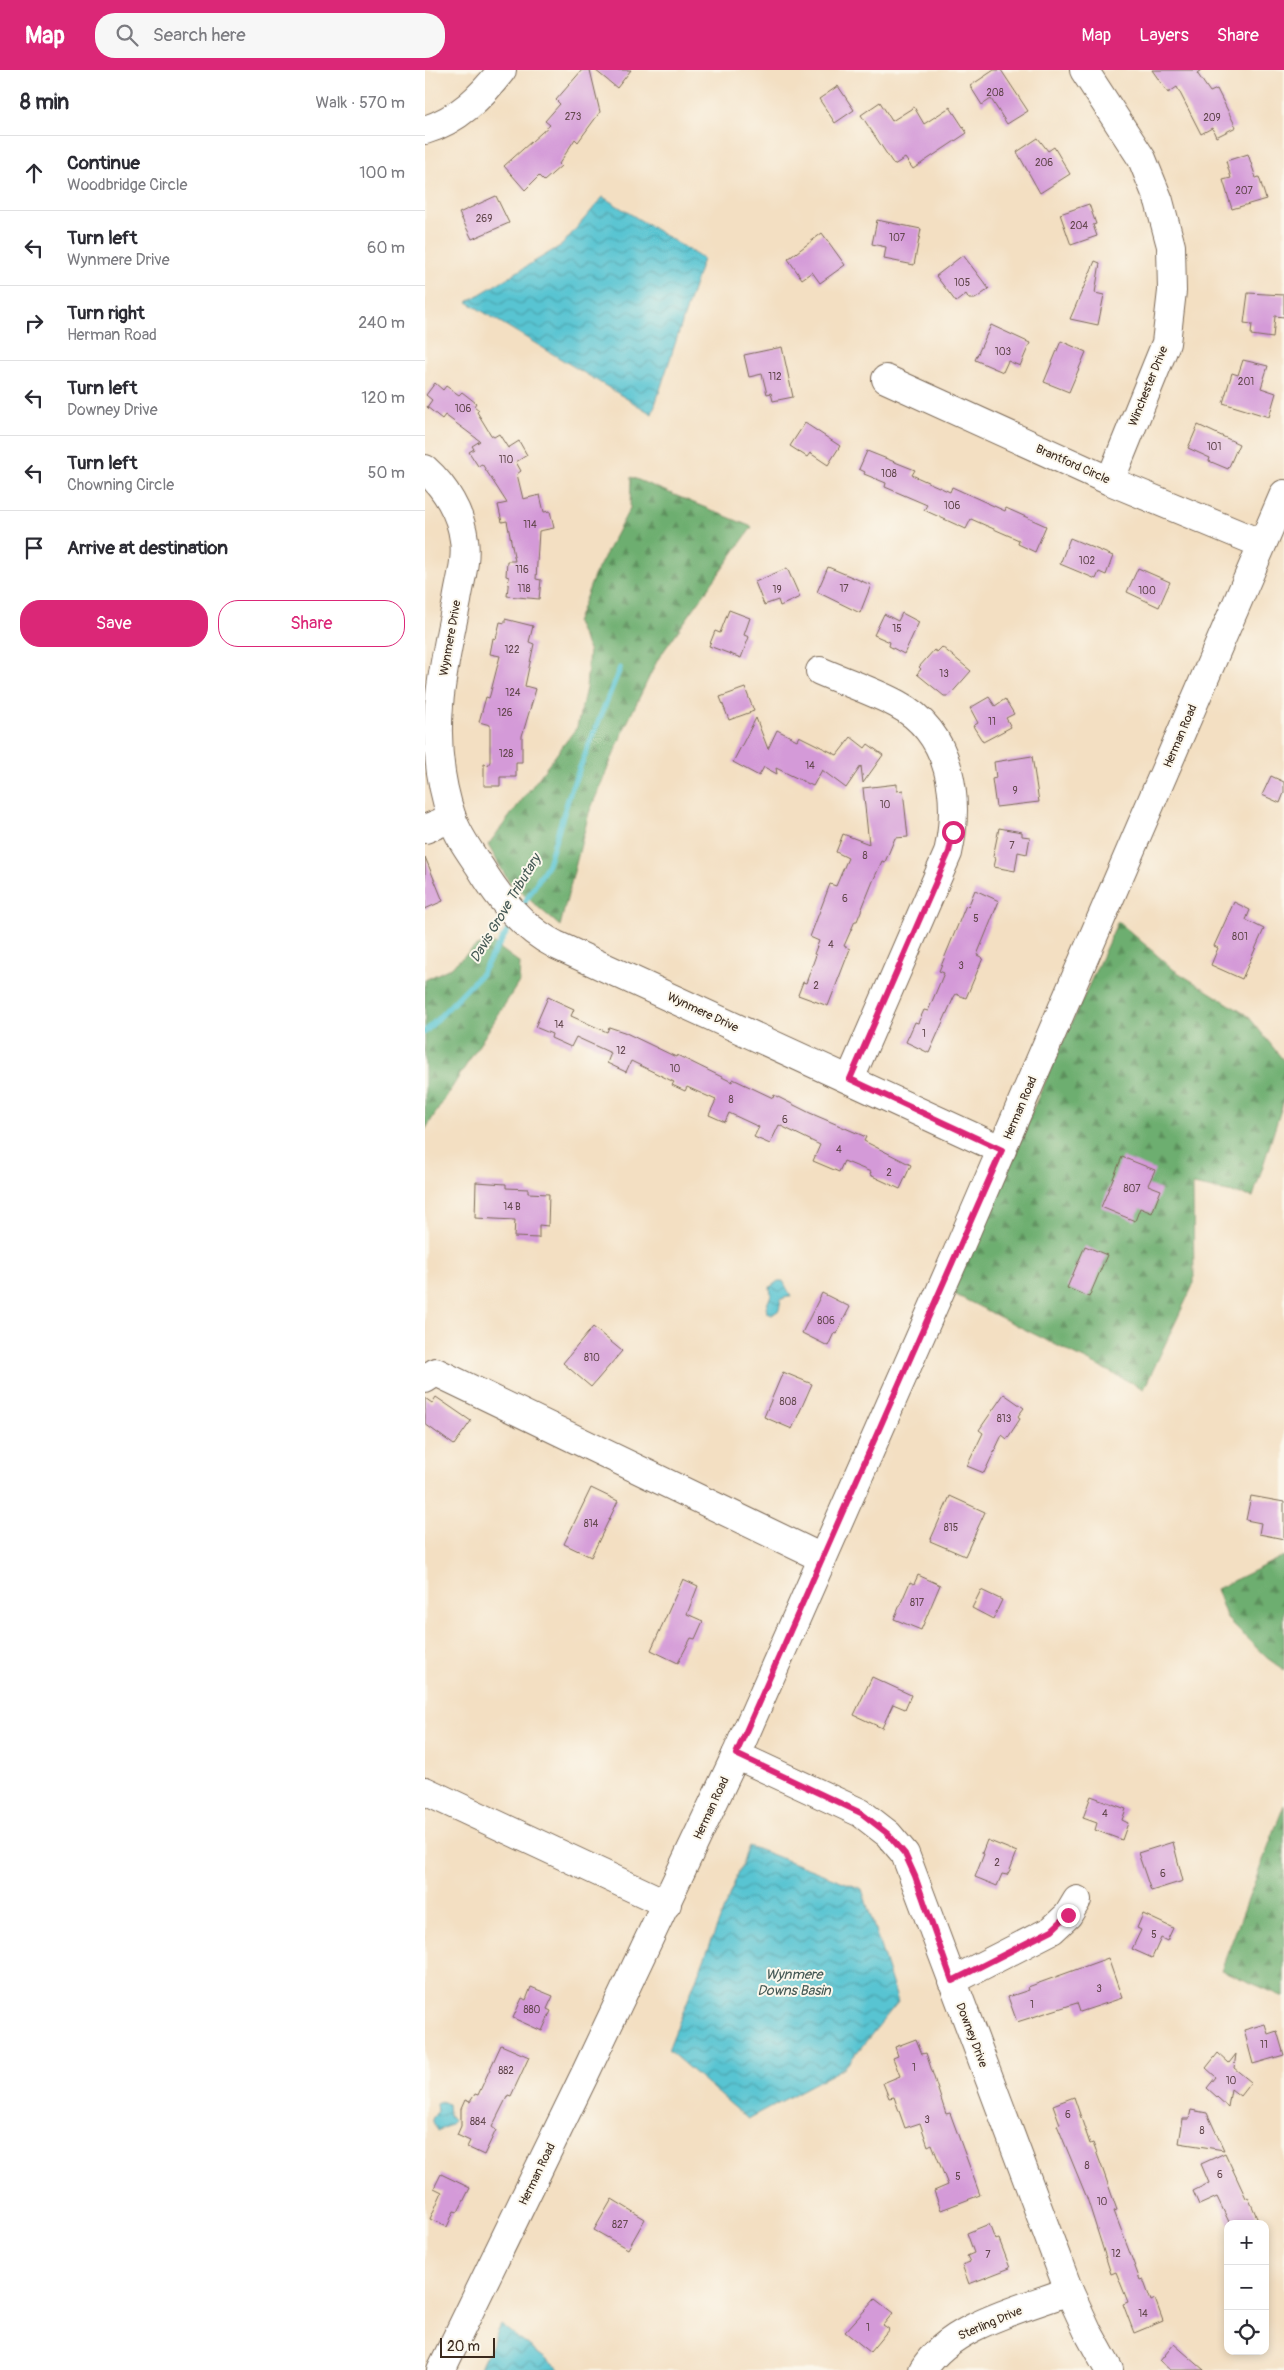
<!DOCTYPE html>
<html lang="en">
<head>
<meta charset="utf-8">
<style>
	:root { --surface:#fff; --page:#f7f7f7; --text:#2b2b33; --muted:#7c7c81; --line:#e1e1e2; --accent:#db2777 }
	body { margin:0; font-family:Pangolin,sans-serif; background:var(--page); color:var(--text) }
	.controls { position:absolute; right:15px; bottom:15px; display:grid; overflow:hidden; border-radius:10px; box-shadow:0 2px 8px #0003 }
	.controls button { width:45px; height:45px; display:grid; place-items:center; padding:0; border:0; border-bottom:1px solid var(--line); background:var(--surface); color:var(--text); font:25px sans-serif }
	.scale { position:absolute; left:15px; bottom:12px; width:55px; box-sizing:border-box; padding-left:5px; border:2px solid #3b2a1e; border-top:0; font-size:14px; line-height:18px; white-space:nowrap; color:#3b2a1e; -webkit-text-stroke:4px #fbf7ec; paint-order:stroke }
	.stop { position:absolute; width:15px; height:15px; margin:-11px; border:4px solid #db2777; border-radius:50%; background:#fff }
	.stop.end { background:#db2777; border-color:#fff; box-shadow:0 1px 5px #0008 }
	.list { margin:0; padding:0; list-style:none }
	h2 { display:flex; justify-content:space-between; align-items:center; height:65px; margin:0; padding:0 20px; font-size:21px }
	h2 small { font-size:16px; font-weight:400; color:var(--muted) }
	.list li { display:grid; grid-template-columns:32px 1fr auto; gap:15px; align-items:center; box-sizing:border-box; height:75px; padding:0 20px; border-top:1px solid var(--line) }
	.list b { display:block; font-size:19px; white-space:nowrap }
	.list p { margin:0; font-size:16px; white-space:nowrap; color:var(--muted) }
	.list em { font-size:16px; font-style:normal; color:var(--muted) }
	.actions { display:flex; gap:10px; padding:15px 20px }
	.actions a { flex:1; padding:11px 0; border:1px solid var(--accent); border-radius:20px; text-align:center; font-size:18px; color:var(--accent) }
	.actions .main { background:var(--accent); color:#fff }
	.icon { flex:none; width:28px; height:28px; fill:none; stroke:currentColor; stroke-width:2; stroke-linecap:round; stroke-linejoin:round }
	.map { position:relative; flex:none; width:859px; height:2300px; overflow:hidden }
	header { display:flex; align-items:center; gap:30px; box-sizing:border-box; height:70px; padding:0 25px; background:var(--accent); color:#fff }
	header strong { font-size:24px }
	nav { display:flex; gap:28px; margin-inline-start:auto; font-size:18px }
	.search { width:350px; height:45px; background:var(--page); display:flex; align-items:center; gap:12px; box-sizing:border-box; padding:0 18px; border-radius:20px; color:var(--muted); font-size:19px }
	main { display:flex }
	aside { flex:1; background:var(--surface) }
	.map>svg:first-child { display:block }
</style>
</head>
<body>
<header>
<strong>Map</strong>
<div class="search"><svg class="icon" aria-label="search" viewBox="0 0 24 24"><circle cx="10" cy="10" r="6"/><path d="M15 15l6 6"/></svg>Search here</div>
<nav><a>Map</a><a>Layers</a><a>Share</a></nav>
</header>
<main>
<aside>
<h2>8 min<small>Walk · 570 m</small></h2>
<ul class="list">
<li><svg class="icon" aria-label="ahead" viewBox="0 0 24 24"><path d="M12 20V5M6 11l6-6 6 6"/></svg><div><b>Continue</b><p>Woodbridge Circle</p></div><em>100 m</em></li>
<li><svg class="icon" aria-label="left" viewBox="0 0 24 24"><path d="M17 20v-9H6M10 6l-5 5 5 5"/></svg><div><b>Turn left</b><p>Wynmere Drive</p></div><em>60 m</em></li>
<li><svg class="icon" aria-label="right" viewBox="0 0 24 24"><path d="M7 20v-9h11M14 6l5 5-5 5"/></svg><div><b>Turn right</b><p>Herman Road</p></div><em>240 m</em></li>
<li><svg class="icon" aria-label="left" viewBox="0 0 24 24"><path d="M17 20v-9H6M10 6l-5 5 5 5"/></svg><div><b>Turn left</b><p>Downey Drive</p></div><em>120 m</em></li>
<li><svg class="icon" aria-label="left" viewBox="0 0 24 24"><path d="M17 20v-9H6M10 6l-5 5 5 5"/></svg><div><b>Turn left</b><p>Chowning Circle</p></div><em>50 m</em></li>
<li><svg class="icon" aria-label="arrive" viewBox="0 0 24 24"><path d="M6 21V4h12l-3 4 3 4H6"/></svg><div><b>Arrive at destination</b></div></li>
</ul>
<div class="actions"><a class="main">Save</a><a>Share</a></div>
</aside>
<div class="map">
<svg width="859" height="2300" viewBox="0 0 859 2300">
	<defs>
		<pattern id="forest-firs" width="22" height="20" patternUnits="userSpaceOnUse" patternTransform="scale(1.25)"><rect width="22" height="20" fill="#6dae70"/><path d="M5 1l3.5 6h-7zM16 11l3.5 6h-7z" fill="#5b8e5b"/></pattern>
		<pattern id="water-waves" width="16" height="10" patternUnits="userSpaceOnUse" patternTransform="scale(1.25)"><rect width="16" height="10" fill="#58c4d2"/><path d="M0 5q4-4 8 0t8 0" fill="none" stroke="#4a9faa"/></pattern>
	</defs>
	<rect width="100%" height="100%" fill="#fbf7ec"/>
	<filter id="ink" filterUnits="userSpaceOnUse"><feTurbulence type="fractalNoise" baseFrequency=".02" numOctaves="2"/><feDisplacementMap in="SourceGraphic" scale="10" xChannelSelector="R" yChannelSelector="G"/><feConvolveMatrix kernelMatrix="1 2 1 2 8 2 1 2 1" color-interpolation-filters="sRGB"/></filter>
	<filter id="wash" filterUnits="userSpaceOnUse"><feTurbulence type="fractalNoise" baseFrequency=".0096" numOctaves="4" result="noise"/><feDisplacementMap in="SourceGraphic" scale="20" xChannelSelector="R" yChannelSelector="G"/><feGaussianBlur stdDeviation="1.12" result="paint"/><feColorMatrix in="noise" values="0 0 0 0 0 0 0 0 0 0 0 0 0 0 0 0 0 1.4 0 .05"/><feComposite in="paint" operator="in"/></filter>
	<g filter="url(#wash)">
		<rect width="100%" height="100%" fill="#f3dfc2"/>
		<g fill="url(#forest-firs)" stroke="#546c47">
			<polygon points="206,407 327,457 233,589 201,655 164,743 135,856 84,812 63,775 152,657 161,618 164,580 151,553 169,506 205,438"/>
			<polygon points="693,851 749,900 823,946 859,991 859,1030 828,1127 768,1115 769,1213 719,1319 525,1222"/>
			<polygon points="65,871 95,893 94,912 0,1060 0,910 25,898 50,877"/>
			<polygon points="859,1486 859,1600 842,1588 802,1549 791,1519"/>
			<polygon points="859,1735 859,1927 796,1900"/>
		</g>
		<g fill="url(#water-waves)" stroke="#4a7778">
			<polygon points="178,127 278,189 227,344 42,232 137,175"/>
			<polygon points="353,1211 358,1211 366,1226 356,1229 354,1240 347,1245 342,1243 341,1237 346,1225 345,1217"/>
			<polygon points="324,1776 437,1819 473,1932 420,1997 323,2049 243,1980"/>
			<polygon points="17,2031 23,2034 24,2045 29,2051 25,2055 12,2061 7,2049 12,2042 11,2034"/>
			<polygon points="76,2255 135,2300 54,2300"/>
		</g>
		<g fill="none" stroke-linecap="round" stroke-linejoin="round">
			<g stroke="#58c4d2" stroke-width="5.5">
				<polyline points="95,840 123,794 146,720 195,598"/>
				<polyline points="0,962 55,905 88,852"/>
			</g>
		</g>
		<g id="blocks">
			<g fill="#d49ad8">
				<polygon points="157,0 165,0 175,42 153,72 150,69 134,94 136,96 119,111 114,106 100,120 79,96 125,55 120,51 135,34 131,30"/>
				<polygon points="170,0 206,0 192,18"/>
				<polygon points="569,0 576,0 603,41 582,54 566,29 557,35 545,16"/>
				<polygon points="727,0 776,0 772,3 785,22 792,19 811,57 791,67 787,58 776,64 752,17 743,23"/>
				<polygon points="413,16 429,40 410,53 394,29"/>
				<polygon points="455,32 467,51 489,37 499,54 525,37 542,63 488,99 480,88 469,95 436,45"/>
				<polygon points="613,68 623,81 629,77 645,104 615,123 592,82"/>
				<polygon points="823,84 831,108 834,107 841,129 807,139 798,110 806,108 801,91"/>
				<polygon points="71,126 84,153 47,169 34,143"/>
				<polygon points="664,134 671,154 668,155 672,166 646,175 635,144"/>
				<polygon points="452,150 496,159 489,195 459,189 461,177 447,174"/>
				<polygon points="397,163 420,195 395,213 387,202 377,209 363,189"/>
				<polygon points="538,185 564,219 550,229 544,229 541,224 531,232 511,206"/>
				<polygon points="670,191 675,193 670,223 679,225 673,255 645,249"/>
				<polygon points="823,223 859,225 859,247 850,246 848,268 826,265 827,254 819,253"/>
				<polygon points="566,255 605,273 595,296 583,291 578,302 550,290"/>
				<polygon points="636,271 661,282 644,322 619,312"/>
				<polygon points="357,277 368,327 348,331 346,323 342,324 337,304 324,307 319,285"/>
				<polygon points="818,290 843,296 836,318 851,323 844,347 798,333 807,303 813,305"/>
				<polygon points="10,313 18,320 21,316 34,325 37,322 51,333 49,336 54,340 52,342 66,365 69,367 74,364 83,378 94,371 102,385 91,392 96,401 92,404 98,429 115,425 119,442 125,441 129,458 114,461 111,509 116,510 114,529 82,526 84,507 81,506 82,491 90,491 82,451 77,452 73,435 82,433 57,394 53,396 44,382 49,379 47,376 55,371 20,345 17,349 2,337 7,330 1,325"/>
				<polygon points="380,353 415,376 403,395 385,383 382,387 365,376"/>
				<polygon points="773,355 814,374 803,399 784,391 785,388 763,378"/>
				<polygon points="442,381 490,400 487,405 525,422 527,417 580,441 581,438 621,456 610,482 593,474 594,470 546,449 541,459 499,440 502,435 460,417 461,413 439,404 440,402 434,399"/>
				<polygon points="645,468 688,486 681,505 674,502 671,509 635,494"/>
				<polygon points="403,497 446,515 435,543 392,522"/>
				<polygon points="362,498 375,527 355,536 353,530 339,535 330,512"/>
				<polygon points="713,498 745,512 734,537 702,522"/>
				<polygon points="304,540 325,548 319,565 324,567 316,588 284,576 290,561 295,563"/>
				<polygon points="477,543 494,552 479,584 464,576 465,572 449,565 459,544 473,551"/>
				<polygon points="80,549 108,556 104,572 109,574 100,616 111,619 97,666 97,692 91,692 91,707 75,707 75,716 59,716 59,694 63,695 65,692 65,655 54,652 61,627 64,628 65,625 75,586 65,584 68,568 71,569 75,552 80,553"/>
				<polygon points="517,577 546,601 524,626 519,626 492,604 496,599 494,597 509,580 512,582"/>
				<polygon points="320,618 329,641 304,650 295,627"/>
				<polygon points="564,627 570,636 580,629 589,644 581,648 586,657 558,672 548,656 553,653 545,638"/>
				<polygon points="331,648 343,679 352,660 372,670 374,666 412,685 426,667 440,678 443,674 458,685 438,713 436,696 421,718 397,700 388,716 351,698 352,704 339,697 334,706 308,692"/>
				<polygon points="607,686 614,732 571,737 567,709 571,708 569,692"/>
				<polygon points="846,706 859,712 859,723 855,733 837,725"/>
				<polygon points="472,714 472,721 478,720 483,767 470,768 460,792 457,791 448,811 432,851 430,851 419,876 425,879 403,936 373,925 378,912 381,913 391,885 389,884 394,871 385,867 405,814 411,816 423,788 411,782 418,764 444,774 438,718"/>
				<polygon points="574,758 597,762 597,766 605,767 602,784 593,782 590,801 569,797 571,788 568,787"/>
				<polygon points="0,787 18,831 0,839"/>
				<polygon points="550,820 574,831 552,885 558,888 541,928 531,924 529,927 504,983 481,972 490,952 493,953 499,940 503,941 519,903 514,901 541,835 543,837"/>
				<polygon points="809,832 825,840 821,850 839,859 817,909 786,895 793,878 789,876"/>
				<polygon points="123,927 149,939 146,946 182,962 184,957 199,962 251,987 252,985 307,1012 308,1009 348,1028 349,1025 385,1043 441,1067 439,1071 486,1095 475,1119 445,1105 446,1102 419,1091 414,1102 388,1091 395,1075 354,1055 345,1074 329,1067 334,1057 304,1043 300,1052 284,1045 291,1030 262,1017 260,1021 247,1015 249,1012 206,991 201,1002 182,993 186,983 151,967 146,977 126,968 127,964 110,957"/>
				<polygon points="697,1087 730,1100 723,1115 736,1120 727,1143 715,1138 710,1151 676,1137"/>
				<polygon points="51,1112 81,1114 81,1118 103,1119 103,1123 124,1124 123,1156 114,1155 114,1168 89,1167 90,1150 50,1148"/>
				<polygon points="660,1176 682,1185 664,1227 642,1218"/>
				<polygon points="397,1223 425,1237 411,1264 409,1263 403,1276 377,1263"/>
				<polygon points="168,1257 197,1281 166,1317 138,1293"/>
				<polygon points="358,1302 387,1314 367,1359 339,1347"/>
				<polygon points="579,1324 599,1338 593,1346 595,1349 582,1369 577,1365 559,1403 542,1396 558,1363 554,1360"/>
				<polygon points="11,1327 46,1351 29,1375 0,1354 0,1328 7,1333"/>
				<polygon points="166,1418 193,1431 166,1487 139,1474"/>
				<polygon points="525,1426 560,1442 540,1486 505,1471"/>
				<polygon points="826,1426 859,1432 859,1469 834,1464 836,1453 821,1450"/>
				<polygon points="493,1505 515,1515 496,1560 469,1549 485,1512 489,1514"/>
				<polygon points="258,1509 273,1516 262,1544 278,1551 270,1569 266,1568 253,1593 226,1580"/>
				<polygon points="556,1520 577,1530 568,1549 547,1538"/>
				<polygon points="447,1607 486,1625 480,1639 468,1634 457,1658 429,1645"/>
				<polygon points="666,1726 701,1739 697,1750 703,1753 697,1770 670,1760 672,1753 658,1748"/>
				<polygon points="562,1770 592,1782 585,1800 582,1805 577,1804 572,1816 550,1807 559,1784 557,1783"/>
				<polygon points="748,1772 758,1811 726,1821 713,1783"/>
				<polygon points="718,1844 748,1858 742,1871 736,1868 727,1888 707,1879 716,1860 712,1858"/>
				<polygon points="683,1888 697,1928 655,1942 652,1933 592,1952 583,1927 604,1920 603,1917"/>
				<polygon points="106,1917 128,1926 122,1939 126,1941 117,1961 88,1948 97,1928 101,1930"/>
				<polygon points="840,1954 843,1964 852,1961 859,1985 828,1994 819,1960"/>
				<polygon points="491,1969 497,1984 501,1983 521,2044 525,2043 555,2125 516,2140 509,2121 523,2115 507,2074 503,2076 495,2053 480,2058 469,2027 464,2028 458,2013 475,2006 468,1988 473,1986 470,1977"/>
				<polygon points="76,1975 104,1987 86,2026 83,2025 67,2057 71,2060 59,2085 42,2077 45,2071 32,2065 36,2056 36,2039 40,2030 45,2032 50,2024 53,2025"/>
				<polygon points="793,1983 804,1993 811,1984 809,1998 826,2012 815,2026 806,2019 803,2037 782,2018 791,2007 781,1998"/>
				<polygon points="649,2027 665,2074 668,2073 678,2100 692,2140 689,2141 715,2210 718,2209 726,2231 730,2229 738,2251 709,2263 698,2234 703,2232 691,2202 686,2204 662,2128 632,2055 635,2054 628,2035"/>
				<polygon points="766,2040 782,2043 799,2080 754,2073 758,2049 764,2049"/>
				<polygon points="800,2083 821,2128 823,2127 835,2154 805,2154 792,2127 774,2135 768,2121 784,2113 776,2094"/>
				<polygon points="16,2104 45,2118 33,2142 29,2141 22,2157 5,2149 17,2122 9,2118"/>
				<polygon points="187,2129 220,2149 203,2179 169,2160"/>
				<polygon points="564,2154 570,2170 574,2169 585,2198 544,2214 537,2195 545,2192 542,2186 549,2183 542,2163"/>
				<polygon points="450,2229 468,2243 458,2255 464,2259 445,2282 420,2262"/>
				<polygon points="749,2274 779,2300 745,2300 735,2291"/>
			</g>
		</g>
	</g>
	<g filter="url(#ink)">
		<use href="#blocks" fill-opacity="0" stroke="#7b6957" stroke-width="1"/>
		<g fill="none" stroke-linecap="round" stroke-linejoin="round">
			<defs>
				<g id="minor">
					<polyline points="659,0 717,89 734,131 746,176 747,221 741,273 685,411"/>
					<path d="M 0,60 C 33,50 56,27 77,0"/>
					<polyline points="461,309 685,411 837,474"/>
					<path d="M 0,399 C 20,417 36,443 39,470 C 42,490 35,511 32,531 C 25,565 17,600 14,635 C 11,672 15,713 27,748 C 33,766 45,782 55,797 C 74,829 98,858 131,875 L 577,1080"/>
					<path d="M 395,601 C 420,612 448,621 472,634 C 527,663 535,729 523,783 L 425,1009"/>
					<polyline points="0,759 27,748"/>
					<polyline points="0,1309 11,1302 397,1488"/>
					<polyline points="311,1685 436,1743 463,1764 480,1784 644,2221 663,2262 684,2300"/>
					<polyline points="0,1721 242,1834"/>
					<polyline points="527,1911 627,1860 643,1845 652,1830"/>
					<polyline points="16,2300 159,2006 311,1685 532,1183 859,424"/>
					<path d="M 498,2300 C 525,2255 597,2239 644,2221"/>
				</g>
			</defs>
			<use href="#minor" stroke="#7b6957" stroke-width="30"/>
			<use href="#minor" stroke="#fff" stroke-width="28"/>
		</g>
	</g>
	<g fill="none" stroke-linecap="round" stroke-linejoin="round" filter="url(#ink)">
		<polyline stroke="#db2777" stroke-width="6" points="528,762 524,782 425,1009 577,1080 311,1684 436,1743 463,1764 480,1784 490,1806 527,1911 627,1860 643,1845"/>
	</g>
	<g text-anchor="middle" stroke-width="4" stroke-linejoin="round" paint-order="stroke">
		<g font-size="10" fill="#61464c">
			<text x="570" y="26">208</text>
			<text x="148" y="50">273</text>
			<text x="787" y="51">209</text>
			<text x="619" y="96">206</text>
			<text x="819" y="124">207</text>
			<text x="59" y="152">269</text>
			<text x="654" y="159">204</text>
			<text x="472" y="171">107</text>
			<text x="537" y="216">105</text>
			<text x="578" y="285">103</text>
			<text x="350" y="310">112</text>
			<text x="821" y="315">201</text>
			<text x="38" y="342">106</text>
			<text x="789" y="380">101</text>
			<text x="81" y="393">110</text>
			<text x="464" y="407">108</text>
			<text x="527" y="439">106</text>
			<text x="105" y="458">114</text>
			<text x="662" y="494">102</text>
			<text x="97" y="503">116</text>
			<text x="99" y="522">118</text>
			<text x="419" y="522">17</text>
			<text x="352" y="523">19</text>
			<text x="722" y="524">100</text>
			<text x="472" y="562">15</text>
			<text x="87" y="583">122</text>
			<text x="519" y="607">13</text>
			<text x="88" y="626">124</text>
			<text x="80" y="646">126</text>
			<text x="567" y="655">11</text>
			<text x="81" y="687">128</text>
			<text x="385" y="699">14</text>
			<text x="590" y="724">9</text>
			<text x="460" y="738">10</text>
			<text x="587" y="779">7</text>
			<text x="440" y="789">8</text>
			<text x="420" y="832">6</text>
			<text x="551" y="852">5</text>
			<text x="815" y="870">801</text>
			<text x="406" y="878">4</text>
			<text x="536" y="899">3</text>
			<text x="391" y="919">2</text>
			<text x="134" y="958">14</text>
			<text x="499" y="967">1</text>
			<text x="196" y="984">12</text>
			<text x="250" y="1002">10</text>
			<text x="306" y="1033">8</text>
			<text x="360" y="1053">6</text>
			<text x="414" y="1083">4</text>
			<text x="464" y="1106">2</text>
			<text x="707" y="1122">807</text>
			<text x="87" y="1140">14 B</text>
			<text x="401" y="1254">806</text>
			<text x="167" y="1291">810</text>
			<text x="363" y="1335">808</text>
			<text x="579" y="1352">813</text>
			<text x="166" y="1457">814</text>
			<text x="526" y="1461">815</text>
			<text x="492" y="1536">817</text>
			<text x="680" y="1747">4</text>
			<text x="572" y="1796">2</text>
			<text x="738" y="1807">6</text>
			<text x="729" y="1868">5</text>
			<text x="674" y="1922">3</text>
			<text x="607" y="1938">1</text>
			<text x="107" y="1943">880</text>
			<text x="839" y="1978">11</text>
			<text x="489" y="2001">1</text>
			<text x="81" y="2004">882</text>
			<text x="806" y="2014">10</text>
			<text x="643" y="2048">6</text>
			<text x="502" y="2053">3</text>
			<text x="53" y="2055">884</text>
			<text x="777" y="2064">8</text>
			<text x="662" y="2099">8</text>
			<text x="795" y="2108">6</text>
			<text x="533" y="2110">5</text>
			<text x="677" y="2135">10</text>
			<text x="195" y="2158">827</text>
			<text x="691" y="2187">12</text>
			<text x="563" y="2188">7</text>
			<text x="718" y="2247">14</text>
			<text x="443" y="2261">1</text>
		</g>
		<g font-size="12" fill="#3b2a1e" stroke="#fbf7ec">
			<text transform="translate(723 316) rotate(-68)" y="4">Winchester Drive</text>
			<text transform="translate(648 394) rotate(24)" y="4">Brantford Circle</text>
			<text transform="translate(25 568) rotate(-80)" y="4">Wynmere Drive</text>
			<text transform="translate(755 666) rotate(-67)" y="4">Herman Road</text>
			<text transform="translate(278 942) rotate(25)" y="4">Wynmere Drive</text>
			<text transform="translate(595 1038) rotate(-67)" y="4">Herman Road</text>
			<text transform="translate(286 1738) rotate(-65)" y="4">Herman Road</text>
			<text transform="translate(547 1965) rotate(69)" y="4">Downey Drive</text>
			<text transform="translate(112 2104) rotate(-64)" y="4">Herman Road</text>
			<text transform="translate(565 2253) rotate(-23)" y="4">Sterling Drive</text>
		</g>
		<g font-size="14" font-style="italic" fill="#445854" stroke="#fbf7ec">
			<text transform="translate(80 838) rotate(-59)" y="5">Davis Grove Tributary</text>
			<text x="369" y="1909">Wynmere<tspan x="369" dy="16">Downs Basin</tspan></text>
		</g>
	</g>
</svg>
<div class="controls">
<button>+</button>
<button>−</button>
<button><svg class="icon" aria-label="locate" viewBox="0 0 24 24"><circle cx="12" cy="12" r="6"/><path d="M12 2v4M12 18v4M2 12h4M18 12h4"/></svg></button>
</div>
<div class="scale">20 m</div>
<div class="stop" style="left:528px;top:762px"></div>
<div class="stop end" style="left:643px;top:1845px"></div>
</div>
</main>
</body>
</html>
